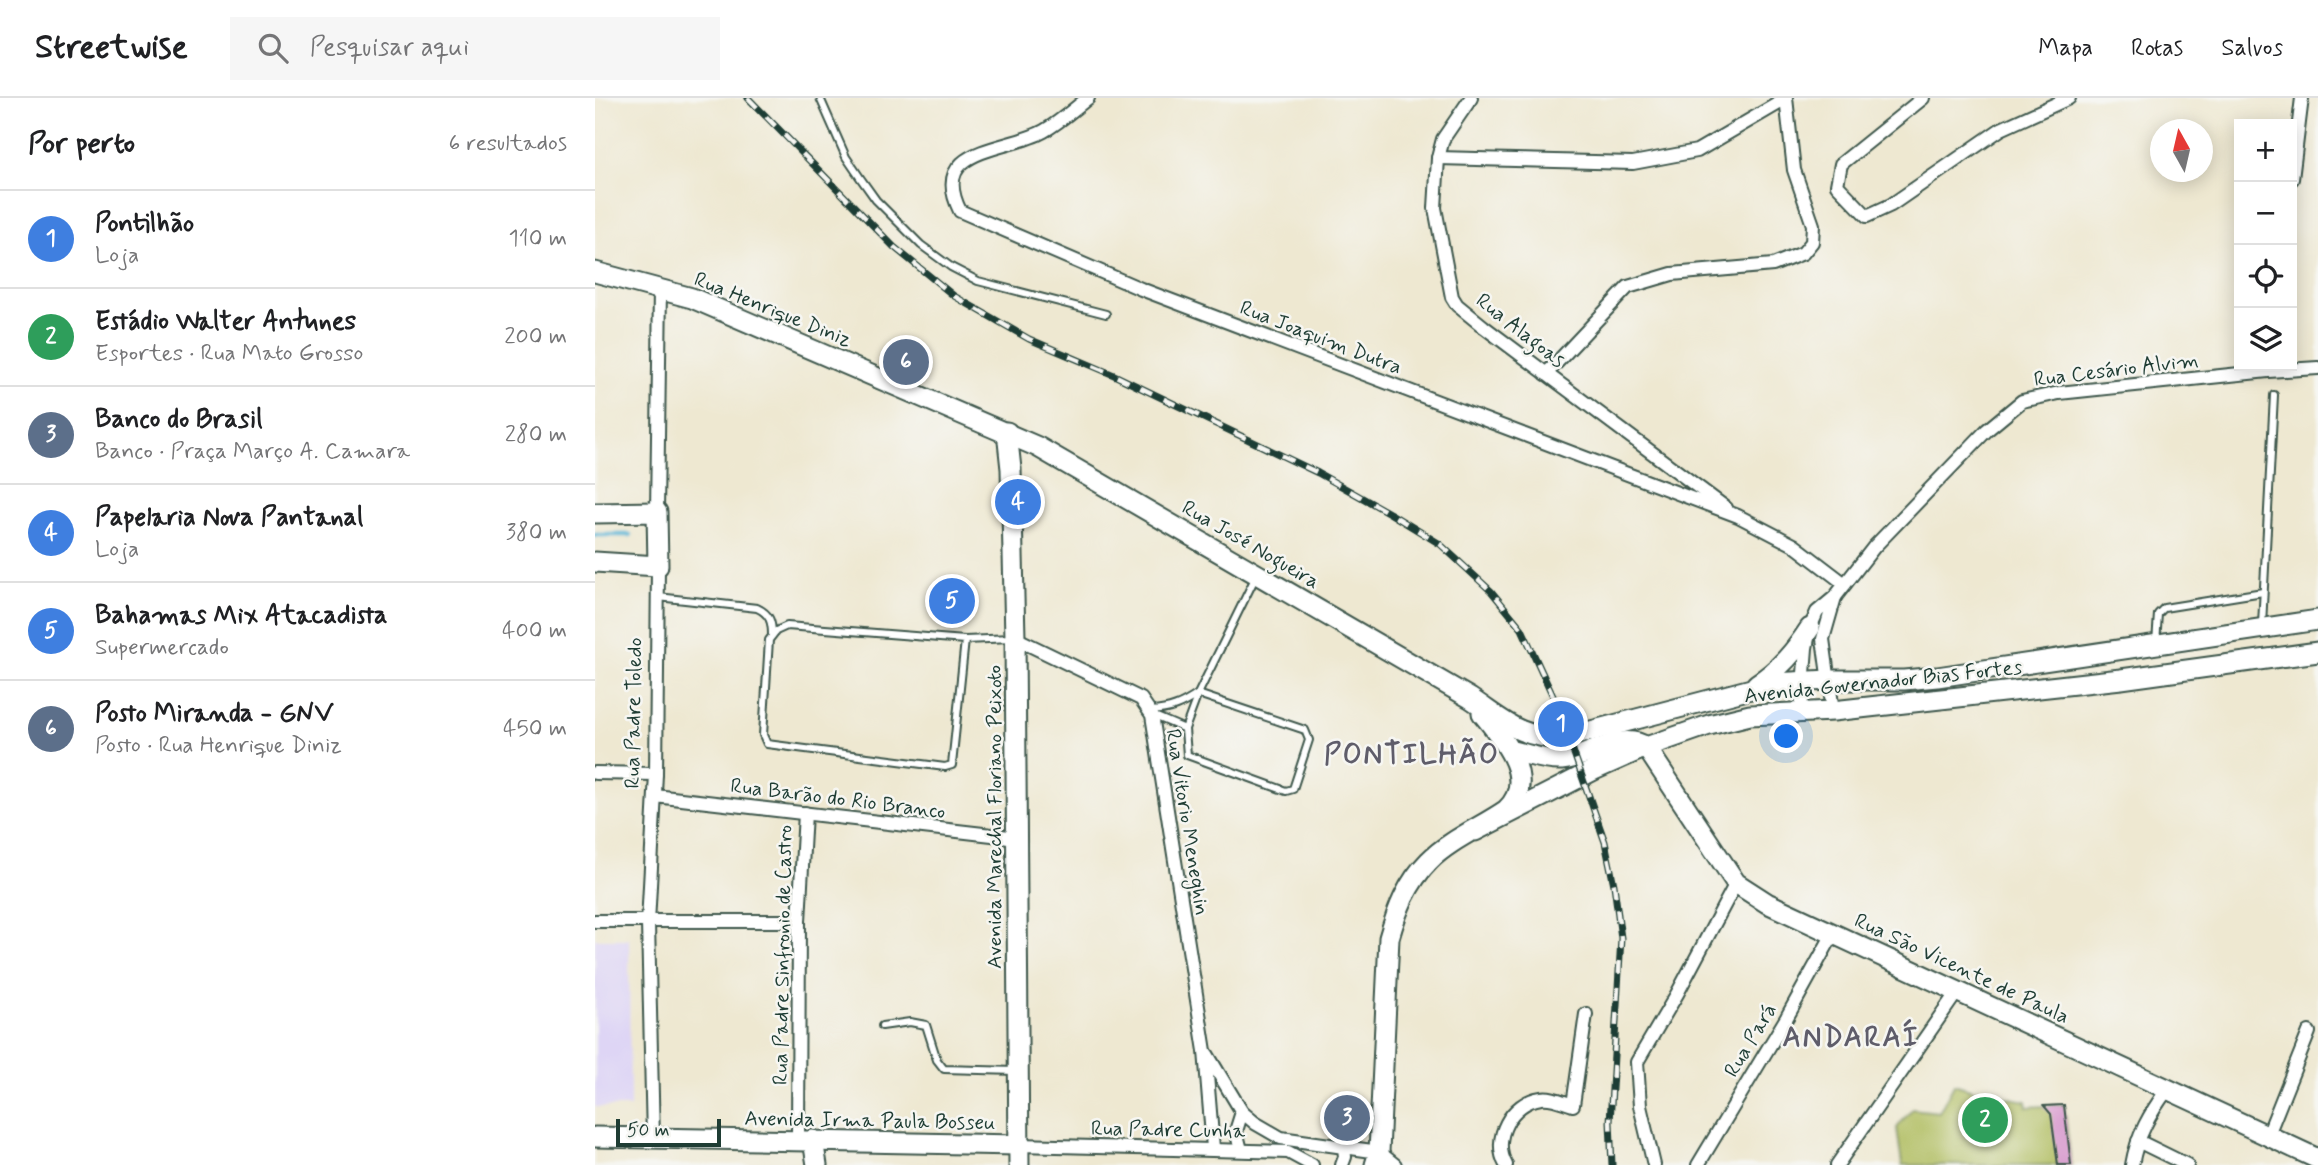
<!DOCTYPE html>
<html lang="pt">
<head>
<meta charset="utf-8">
<style>
	:root { --surface:#fff; --page:#f6f6f6; --text:#202124; --muted:#757577; --line:#e0e0e0; --accent:#1a73e8 }
	body { margin:0; font-family:Mynerve,sans-serif; background:var(--page); color:var(--text) }
	.controls { position:absolute; right:21px; top:21px; display:grid; overflow:hidden; border-radius:0px; box-shadow:0 4px 18px #0003 }
	.controls button { width:63px; height:63px; display:grid; place-items:center; padding:0; border:0; border-bottom:2px solid var(--line); background:var(--surface); color:var(--text); font:35px sans-serif }
	.compass { position:absolute; left:1555px; top:21px; width:63px; height:63px; border-radius:50%; background:var(--surface); box-shadow:0 4px 18px #0003; rotate:352deg }
	.scale { position:absolute; left:21px; bottom:18px; width:105px; box-sizing:border-box; padding-left:7px; border:4px solid #1f3d34; border-top:0; font-size:19px; line-height:24px; white-space:nowrap; color:#1f3d34; -webkit-text-stroke:5px #f6f6f2; paint-order:stroke }
	.you { position:absolute; left:1192px; top:639px; width:24px; height:24px; margin:-18px; border:5px solid #fff; border-radius:50%; background:#1a73e8; box-shadow:0 0 0 10px #1a73e833 }
	.badge { display:grid; place-items:center; width:46px; height:46px; border-radius:50%; background:var(--accent); color:#fff; font-size:23px; font-weight:700 }
	.pin { position:absolute; translate:-50% -50%; border:4px solid #fff; box-shadow:0 2px 7px #0006 }
	.list { margin:0; padding:0; list-style:none }
	h2 { display:flex; justify-content:space-between; align-items:center; height:91px; margin:0; padding:0 28px; font-size:30px }
	h2 small { font-size:23px; font-weight:400; color:var(--muted) }
	.list li { display:grid; grid-template-columns:46px 1fr auto; gap:21px; align-items:center; box-sizing:border-box; height:98px; padding:0 28px; border-top:2px solid var(--line) }
	.list b { display:block; font-size:26px; white-space:nowrap }
	.list p { margin:0; font-size:23px; white-space:nowrap; color:var(--muted) }
	.list em { font-size:23px; font-style:normal; color:var(--muted) }
	.icon { flex:none; width:38px; height:38px; fill:none; stroke:currentColor; stroke-width:2; stroke-linecap:round; stroke-linejoin:round }
	.map { position:relative; flex:none; width:1723px; height:1067px; overflow:hidden }
	header { display:flex; align-items:center; gap:42px; box-sizing:border-box; height:98px; padding:0 35px; background:var(--surface); border-bottom:2px solid var(--line) }
	header strong { font-size:33px }
	nav { display:flex; gap:38px; margin-inline-start:auto; font-size:24px }
	.search { width:490px; height:63px; background:var(--page); display:flex; align-items:center; gap:18px; box-sizing:border-box; padding:0 24px; border-radius:0px; color:var(--muted); font-size:26px }
	main { display:flex }
	aside { flex:1; background:var(--surface) }
	.map>svg:first-child { display:block }
</style>
</head>
<body>
<header>
<strong>Streetwise</strong>
<div class="search"><svg class="icon" aria-label="search" viewBox="0 0 24 24"><circle cx="10" cy="10" r="6"/><path d="M15 15l6 6"/></svg>Pesquisar aqui</div>
<nav><a>Mapa</a><a>Rotas</a><a>Salvos</a></nav>
</header>
<main>
<aside>
<h2>Por perto<small>6 resultados</small></h2>
<ul class="list">
<li><span class="badge" style="background:#3f7fe0">1</span><div><b>Pontilhão</b><p>Loja</p></div><em>110 m</em></li>
<li><span class="badge" style="background:#2e9e5b">2</span><div><b>Estádio Walter Antunes</b><p>Esportes · Rua Mato Grosso</p></div><em>200 m</em></li>
<li><span class="badge" style="background:#5c6f8a">3</span><div><b>Banco do Brasil</b><p>Banco · Praça Março A. Camara</p></div><em>280 m</em></li>
<li><span class="badge" style="background:#3f7fe0">4</span><div><b>Papelaria Nova Pantanal</b><p>Loja</p></div><em>380 m</em></li>
<li><span class="badge" style="background:#3f7fe0">5</span><div><b>Bahamas Mix Atacadista</b><p>Supermercado</p></div><em>400 m</em></li>
<li><span class="badge" style="background:#5c6f8a">6</span><div><b>Posto Miranda - GNV</b><p>Posto · Rua Henrique Diniz</p></div><em>450 m</em></li>
</ul>
</aside>
<div class="map">
<svg width="1723" height="1067" viewBox="0 0 1723 1067">
	<rect width="100%" height="100%" fill="#f6f6f2"/>
	<filter id="ink" filterUnits="userSpaceOnUse"><feTurbulence type="fractalNoise" baseFrequency=".0143" numOctaves="2"/><feDisplacementMap in="SourceGraphic" scale="14" xChannelSelector="R" yChannelSelector="G"/><feConvolveMatrix kernelMatrix="1 2 1 2 8 2 1 2 1" color-interpolation-filters="sRGB"/></filter>
	<filter id="wash" filterUnits="userSpaceOnUse"><feTurbulence type="fractalNoise" baseFrequency=".00686" numOctaves="4" result="noise"/><feDisplacementMap in="SourceGraphic" scale="28" xChannelSelector="R" yChannelSelector="G"/><feGaussianBlur stdDeviation="1.57" result="paint"/><feColorMatrix in="noise" values="0 0 0 0 0 0 0 0 0 0 0 0 0 0 0 0 0 1.4 0 .05"/><feComposite in="paint" operator="in"/></filter>
	<g filter="url(#wash)">
		<rect width="100%" height="100%" fill="#eee8d1"/>
		<polygon fill="#ded5f5" points="0,841 34,841 35,1009 0,1009"/>
		<polygon fill="#b0bd60" stroke="#687d4a" stroke-width="2" points="1359,986 1384,994 1431,1003 1432,1009 1469,1007 1476,1067 1307,1067 1302,1030 1317,1011 1344,1014"/>
		<g fill="none" stroke-linecap="round" stroke-linejoin="round">
			<polyline stroke="#58b5d6" stroke-width="4.5" points="0,437 35,437"/>
		</g>
		<g id="blocks">
			<polygon fill="#d799cd" points="1469,1007 1476,1067 1463,1067 1456,1016 1449,1008"/>
		</g>
	</g>
	<g filter="url(#ink)">
		<use href="#blocks" fill-opacity="0" stroke="#3e574c" stroke-width="2"/>
		<g fill="none" stroke-linecap="round" stroke-linejoin="round">
			<defs>
				<g id="lane">
					<polyline points="225,0 251,59 266,81 281,102 326,147 356,169 383,183 511,216"/>
					<path d="M 63,499 L 162,510 C 175,516 177,524 177,537"/>
					<polyline points="1667,527 1679,297"/>
					<polygon points="192,528 370,542 357,667 350,669 172,646 168,637 174,542 181,533"/>
					<polyline points="370,542 417,540"/>
					<polyline points="1561,545 1563,516 1569,510 1668,494"/>
					<polygon points="603,596 710,632 714,642 698,691 691,693 592,657 590,631"/>
					<path d="M 556,613 C 575,612 587,607 603,596 L 661,478"/>
					<polyline points="557,617 590,631"/>
					<polyline points="287,928 315,924 331,927 342,962 349,971 421,973"/>
				</g>
				<g id="street">
					<path d="M 493,0 C 479,11 465,24 449,33 C 412,54 333,48 365,113 L 546,191 L 1143,418 L 1199,447 L 1250,486"/>
					<polyline points="876,0 848,41 843,60 840,110 857,199 862,207 889,229 1131,410"/>
					<polyline points="1328,0 1246,66 1242,87 1272,118 1296,107 1406,31 1474,0"/>
					<polyline points="843,60 1038,65 1102,53 1191,1"/>
					<polyline points="1697,81 1707,0"/>
					<polyline points="951,276 1033,189 1077,176 1178,167 1208,155 1217,144 1218,127 1199,72 1191,0"/>
					<polyline points="62,414 65,190"/>
					<polyline points="420,540 546,601 557,617 610,953 618,1050"/>
					<polyline points="1238,613 1228,541 1240,499"/>
					<polyline points="1206,614 1211,550 1215,530 1222,514 1240,499 1279,449 1392,332 1427,303 1464,295 1673,273 1723,270"/>
					<polyline points="0,675 61,676"/>
					<polyline points="60,698 423,740"/>
					<polyline points="0,823 204,823"/>
					<polyline points="612,956 647,1014 660,1025 686,1040 784,1054 800,1067"/>
					<polyline points="1672,1039 1714,934"/>
					<polyline points="58,1041 53,825 61,676 63,468"/>
					<polyline points="203,1042 204,823 210,715"/>
					<polyline points="1543,1043 1592,1067"/>
					<polyline points="423,1047 693,1054 717,1067"/>
					<polyline points="646,1052 641,1033 647,1014"/>
					<polyline points="747,1067 750,1059 749,1049"/>
					<path d="M 911,1067 C 896,1041 916,1004 946,1000 C 956,998 968,1004 978,1007 L 991,916"/>
					<polyline points="1059,1067 1045,1008 1042,964 1082,896 1141,785"/>
					<polyline points="1103,1067 1192,919 1238,836"/>
					<polyline points="1242,1067 1362,894"/>
					<path d="M 1537,1067 C 1542,1038 1555,1015 1572,992"/>
				</g>
				<g id="secondary">
					<path d="M 0,174 L 97,200 L 443,349 L 875,600 C 911,624 924,640 969,640 L 1179,585 L 1234,582 L 1309,582 L 1342,579 L 1723,522"/>
					<polyline points="412,334 416,371 420,540 424,1067"/>
					<polyline points="0,415 62,414 63,468 0,464"/>
					<path d="M 1162,586 C 1185,571 1200,553 1215,530"/>
					<path d="M 917,653 C 933,656 950,663 967,662 C 994,660 1026,632 1051,649 L 1141,785 L 1172,805 L 1723,1061"/>
					<polyline points="880,733 999,672 1051,649 1114,627 1155,617 1238,613 1526,581 1723,554"/>
					<polyline points="0,1039 423,1047"/>
					<polyline points="218,1042 222,1067"/>
					<path d="M 780,1067 L 784,1054 L 794,840 C 802,812 812,785 834,763 C 853,743 888,728 911,712 C 944,682 907,640 887,615"/>
				</g>
			</defs>
			<use href="#lane" stroke="#3e574c" stroke-width="10"/>
			<use href="#street" stroke="#3e574c" stroke-width="16"/>
			<use href="#secondary" stroke="#3e574c" stroke-width="23"/>
			<use href="#lane" stroke="#fff" stroke-width="6"/>
			<use href="#street" stroke="#fff" stroke-width="12"/>
			<use href="#secondary" stroke="#fff" stroke-width="19"/>
			<defs>
				<polyline id="rail" points="153,0 299,149 359,198 434,241 519,277 723,375 796,416 845,446 896,493 927,531 962,607 1010,744 1019,787 1026,840 1015,1024 1017,1067"/>
			</defs>
			<use href="#rail" stroke="#1f3d34" stroke-width="7"/>
			<use href="#rail" stroke="#f6f6f2" stroke-width="4.5" stroke-dasharray="13" stroke-linecap="butt"/>
		</g>
	</g>
	<g text-anchor="middle" stroke-width="5" stroke-linejoin="round" paint-order="stroke">
		<g font-size="21" fill="#1f3d34" stroke="#f6f6f2">
			<text transform="translate(178 211) rotate(22)" y="7">Rua Henrique Diniz</text>
			<text transform="translate(926 232) rotate(38)" y="7">Rua Alagoas</text>
			<text transform="translate(726 239) rotate(21)" y="7">Rua Joaquim Dutra</text>
			<text transform="translate(1521 271) rotate(-7)" y="7">Rua Cesário Alvim</text>
			<text transform="translate(656 446) rotate(30)" y="7">Rua José Nogueira</text>
			<text transform="translate(1288 583) rotate(-6)" y="7">Avenida Governador Bias Fortes</text>
			<text transform="translate(38 615) rotate(-89)" y="7">Rua Padre Toledo</text>
			<text transform="translate(243 700) rotate(7)" y="7">Rua Barão do Rio Branco</text>
			<text transform="translate(399 719) rotate(-90)" y="7">Avenida Marechal Floriano Peixoto</text>
			<text transform="translate(593 724) rotate(81)" y="7">Rua Vitorio Meneghin</text>
			<text transform="translate(187 857) rotate(-89)" y="7">Rua Padre Sinfronio de Castro</text>
			<text transform="translate(1367 870) rotate(25)" y="7">Rua São Vicente de Paula</text>
			<text transform="translate(1155 942) rotate(-59)" y="7">Rua Pará</text>
			<text transform="translate(275 1022) rotate(1)" y="7">Avenida Irma Paula Bosseu</text>
			<text transform="translate(573 1031) rotate(1)" y="7">Rua Padre Cunha</text>
		</g>
		<g font-size="28" font-weight="bold" letter-spacing="2" fill="#5f5d6a" stroke="#f6f6f2">
			<text x="817" y="665">PONTILHÃO</text>
			<text x="1256" y="948">ANDARAÍ</text>
		</g>
	</g>
</svg>
<div class="controls">
<button>+</button>
<button>−</button>
<button><svg class="icon" aria-label="locate" viewBox="0 0 24 24"><circle cx="12" cy="12" r="6"/><path d="M12 2v4M12 18v4M2 12h4M18 12h4"/></svg></button>
<button><svg class="icon" aria-label="layers" viewBox="0 0 24 24"><path d="M12 4l9 5-9 5-9-5zM3 14l9 5 9-5"/></svg></button>
</div>
<svg class="compass" viewBox="-18 -18 36 36"><path d="M0-13l5 13h-10z" fill="#e53935"/><path d="M0 13l5-13h-10z" fill="#757577"/></svg>
<div class="scale">50 m</div>
<div class="you"></div>
<div class="pin badge" style="left:966px;top:626px;background:#3f7fe0">1</div>
<div class="pin badge" style="left:1390px;top:1022px;background:#2e9e5b">2</div>
<div class="pin badge" style="left:752px;top:1020px;background:#5c6f8a">3</div>
<div class="pin badge" style="left:423px;top:404px;background:#3f7fe0">4</div>
<div class="pin badge" style="left:357px;top:503px;background:#3f7fe0">5</div>
<div class="pin badge" style="left:311px;top:264px;background:#5c6f8a">6</div>
</div>
</main>
</body>
</html>
